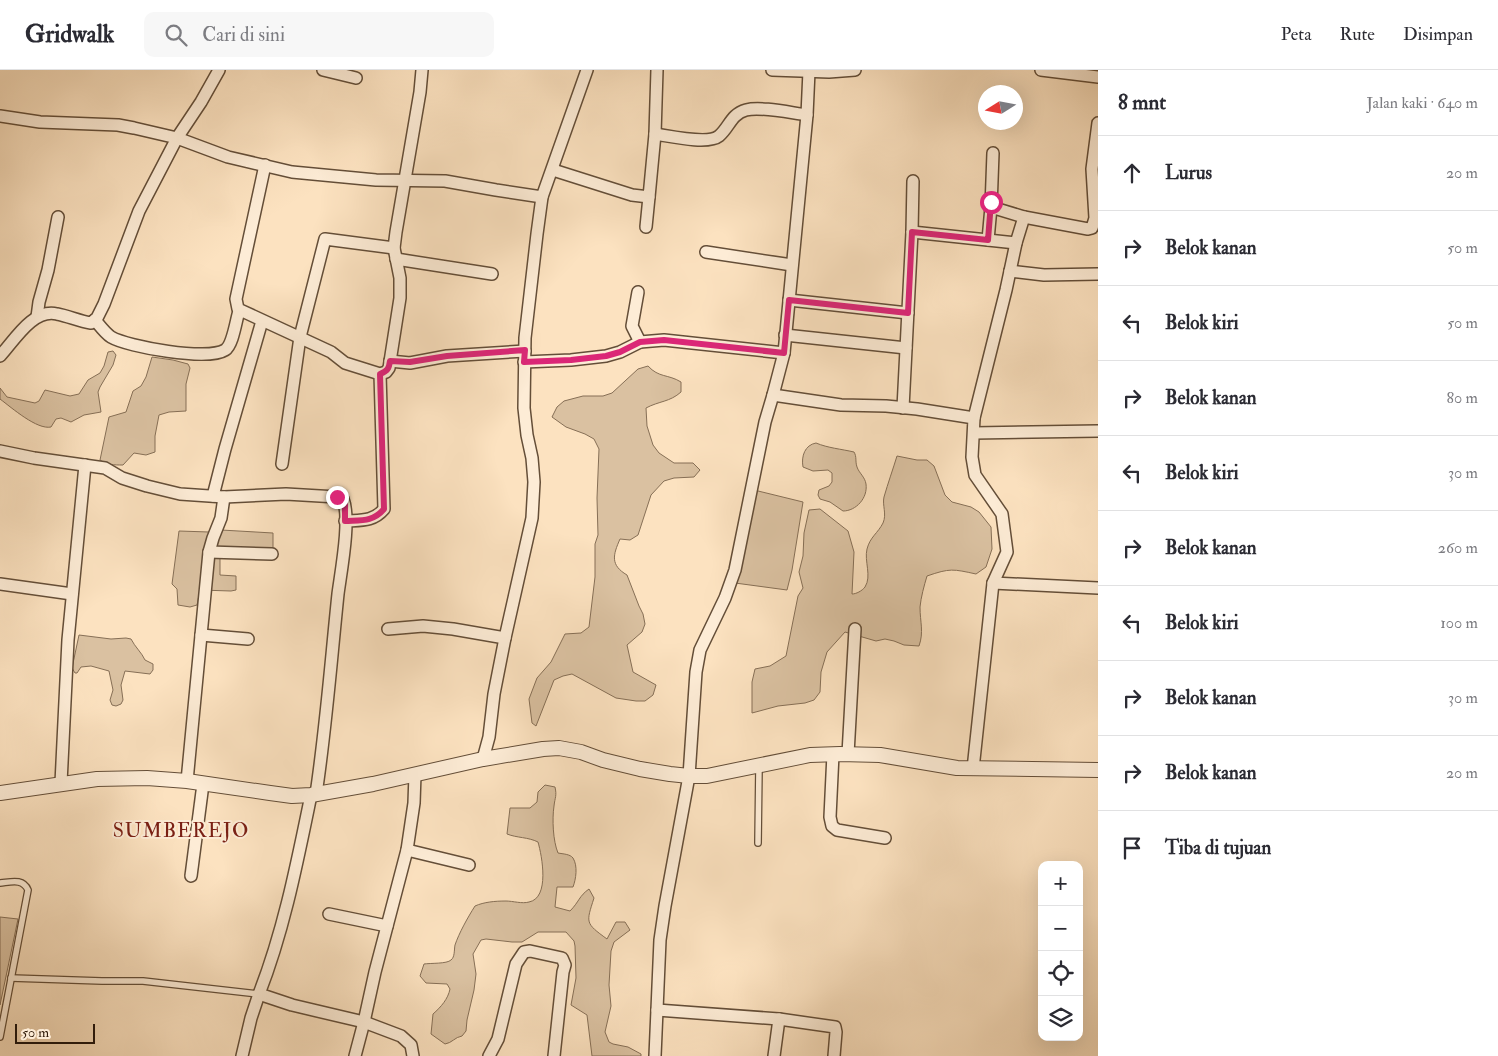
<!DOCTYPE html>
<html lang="id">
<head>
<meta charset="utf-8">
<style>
	:root { --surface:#fff; --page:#f7f7f7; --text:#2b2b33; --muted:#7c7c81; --line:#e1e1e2 }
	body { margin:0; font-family:"IM FELL Double Pica",serif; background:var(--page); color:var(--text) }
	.controls { position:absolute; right:15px; bottom:15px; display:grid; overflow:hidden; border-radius:10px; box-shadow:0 5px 20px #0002 }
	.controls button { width:45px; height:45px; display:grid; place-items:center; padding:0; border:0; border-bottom:1px solid var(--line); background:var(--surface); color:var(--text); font:25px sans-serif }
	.compass { position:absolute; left:978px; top:15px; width:45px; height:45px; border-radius:50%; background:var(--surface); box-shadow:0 5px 20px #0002; rotate:259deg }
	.scale { position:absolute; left:15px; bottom:12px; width:80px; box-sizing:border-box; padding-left:5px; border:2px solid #321d0b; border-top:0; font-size:14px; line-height:18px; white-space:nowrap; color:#321d0b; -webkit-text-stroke:4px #fdecd6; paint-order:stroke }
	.stop { position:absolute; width:15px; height:15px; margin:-11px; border:4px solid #db2777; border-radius:50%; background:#fff }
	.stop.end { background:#db2777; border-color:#fff; box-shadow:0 1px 5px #0008 }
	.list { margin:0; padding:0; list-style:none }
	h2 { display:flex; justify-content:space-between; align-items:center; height:65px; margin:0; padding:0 20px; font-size:21px }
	h2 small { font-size:16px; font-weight:400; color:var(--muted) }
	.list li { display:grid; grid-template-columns:32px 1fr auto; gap:15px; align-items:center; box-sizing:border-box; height:75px; padding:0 20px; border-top:1px solid var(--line) }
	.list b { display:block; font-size:19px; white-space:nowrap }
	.list em { font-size:16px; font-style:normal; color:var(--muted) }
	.icon { flex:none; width:28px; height:28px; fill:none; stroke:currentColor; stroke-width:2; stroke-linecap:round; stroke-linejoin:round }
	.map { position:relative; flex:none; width:1098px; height:986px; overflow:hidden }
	header { display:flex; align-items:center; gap:30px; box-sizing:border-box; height:70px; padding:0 25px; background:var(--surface); border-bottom:1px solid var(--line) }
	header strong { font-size:24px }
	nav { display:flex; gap:28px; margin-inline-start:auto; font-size:18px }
	.search { width:350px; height:45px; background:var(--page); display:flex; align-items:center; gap:12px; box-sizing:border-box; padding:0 18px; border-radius:10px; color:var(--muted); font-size:19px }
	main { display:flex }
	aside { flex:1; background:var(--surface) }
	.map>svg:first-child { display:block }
</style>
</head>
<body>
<header>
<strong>Gridwalk</strong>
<div class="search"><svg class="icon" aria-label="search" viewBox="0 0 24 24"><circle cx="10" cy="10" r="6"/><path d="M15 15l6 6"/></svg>Cari di sini</div>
<nav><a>Peta</a><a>Rute</a><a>Disimpan</a></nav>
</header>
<main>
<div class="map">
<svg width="1098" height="986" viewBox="0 0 1098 986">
	<rect width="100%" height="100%" fill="#fce2c0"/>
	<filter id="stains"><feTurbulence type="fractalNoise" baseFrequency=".004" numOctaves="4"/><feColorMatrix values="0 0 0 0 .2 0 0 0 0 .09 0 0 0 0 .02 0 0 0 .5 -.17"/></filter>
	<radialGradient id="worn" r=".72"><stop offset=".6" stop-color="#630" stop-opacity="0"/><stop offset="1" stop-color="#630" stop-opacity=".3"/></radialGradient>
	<g fill="#dac1a1" stroke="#866f56">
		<path d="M 113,281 L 116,285 L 113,295 L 100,317 L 98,322 L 101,342 L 84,345 L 71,352 L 61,348 L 56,349 L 51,357 C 37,360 12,338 0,329 L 0,318 L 7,327 L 35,333 L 39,331 L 45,320 L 70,326 L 79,324 L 88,310 L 100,303 L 104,296 L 108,282 Z"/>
		<path d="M 152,287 L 173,290 L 188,294 L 190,298 L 186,314 L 186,341 L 169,342 L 159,345 L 155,366 L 155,382 L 146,385 L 134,383 L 123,395 C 114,395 107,395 100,390 L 109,347 L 126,342 L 133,321 L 141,316 L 146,307 Z"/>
		<path d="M 648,296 C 659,308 668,304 681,312 L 681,322 C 670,332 659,331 646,338 L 647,356 L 653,375 L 659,383 L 674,393 L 693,393 L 700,400 L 694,407 L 674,408 L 664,411 L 651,425 L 638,465 L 630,470 L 620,469 C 613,485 610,495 627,505 L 639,536 L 643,544 L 645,554 L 642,562 L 627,575 L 633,602 L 656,615 L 653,625 L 645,631 L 636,631 L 616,628 L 572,604 L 563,606 L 554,610 L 536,656 L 532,653 L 529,629 L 537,608 L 551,592 L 565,564 L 581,563 L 589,557 L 595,507 L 595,474 L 598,465 L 597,428 L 599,379 L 594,369 L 585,364 L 566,357 L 552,347 L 557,337 L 564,331 L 583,326 L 603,326 L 612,323 L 638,299 Z"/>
		<path d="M 816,373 C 828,378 841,379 854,382 C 857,387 855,391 857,397 C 859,403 865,407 866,414 C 868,428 856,441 843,441 L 830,432 L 820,429 L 818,425 L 819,420 L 829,416 L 832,412 L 832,403 L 828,400 L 813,401 L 803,397 C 801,386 805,375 816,373 Z"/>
		<path d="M 897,386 L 917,390 L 927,390 L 934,396 L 945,425 L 952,432 L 971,437 L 979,442 L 991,457 L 992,479 L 986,497 L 976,504 C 953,499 950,498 927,506 C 924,516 921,527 920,537 C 920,552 924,562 919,576 L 904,575 L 894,571 L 885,569 L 876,571 L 845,562 L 827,582 L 821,602 L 820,622 L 814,630 L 805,633 L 778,636 L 752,643 L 752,612 L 755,599 L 770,596 L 786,586 L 798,526 L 803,518 L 799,502 L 803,486 L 804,463 L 809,440 L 820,439 L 848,461 L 854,482 L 852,524 C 856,524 862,521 865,517 C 872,506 864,491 867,479 C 870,467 878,463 883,453 C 887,444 882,435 884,427 C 888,413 893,399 897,386 Z"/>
		<polygon points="754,420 803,432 792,500 787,520 735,513"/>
		<polygon points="221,460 273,463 273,487 220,487 220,505 236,506 236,520 231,521 200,520 197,535 190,537 178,535 177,519 172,514 179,461 209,462"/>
		<path d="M 79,565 L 111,569 L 126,568 L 131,569 C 135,577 142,583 145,590 L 153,594 L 153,600 L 150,604 L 125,601 L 121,615 L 123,630 L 121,634 L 116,636 L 112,635 L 110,630 L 113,620 L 109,601 L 91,596 L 81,597 L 77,603 L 75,603 L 72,598 Z"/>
		<path d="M 545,715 L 555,717 C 557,726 555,727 554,736 C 552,749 553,771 558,783 C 563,784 570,784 573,788 C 578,796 576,809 573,817 L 557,817 L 555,837 L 570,841 C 579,832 579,826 589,819 L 594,828 C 586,853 585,853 607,869 L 616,852 L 625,852 L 630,860 L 614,872 L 611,881 L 609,915 L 611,936 L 605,962 L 609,972 L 613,974 L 628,977 L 641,984 L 641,986 L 592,986 L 587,945 L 571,935 L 576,908 L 575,876 L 574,871 L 566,862 L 538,862 L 522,872 L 512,872 L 486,869 L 481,870 L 473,884 L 476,904 L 474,920 L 467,950 L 466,961 L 462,966 C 455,967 452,973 445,974 L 431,964 L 433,944 C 441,937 448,929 450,919 L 447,914 L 426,913 L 420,906 L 424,894 C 430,893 447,894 451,890 C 455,887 454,880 455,875 C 459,863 468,847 475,836 C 484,832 495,831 506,831 C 513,831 522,834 529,832 C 550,828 542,786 538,772 C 528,767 517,768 507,764 L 510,738 L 530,738 L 537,732 L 538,722 Z"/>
		<polygon points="0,847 18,849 0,935"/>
	</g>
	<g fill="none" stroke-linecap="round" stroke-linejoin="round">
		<defs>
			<g id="service">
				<polyline points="758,773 759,696"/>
				<path d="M 0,813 C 11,812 23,808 28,820 L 0,967"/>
				<polyline points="11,908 102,911 143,911 259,924"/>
			</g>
			<g id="minor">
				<polyline points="323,0 356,8"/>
				<polyline points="772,0 829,2 855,0"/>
				<polyline points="1041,0 1098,7"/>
				<polyline points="0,46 40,52 118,55 134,58 177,68 228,87 292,102 376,110 445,111 496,120 542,127"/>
				<path d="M 655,64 C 669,66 708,75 719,66 C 729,58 731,44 746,40 C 761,36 791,43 807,45"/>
				<polyline points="993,83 991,137 1024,147 1088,159 1092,158 1095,148 1092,99 1098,53"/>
				<polyline points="265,95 236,229 238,239 331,282 345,293 380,304 386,302 389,298 400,228 400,208 394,178 396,162 420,22 422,0"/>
				<polyline points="553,100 632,125 649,127 655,64 657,0"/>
				<polyline points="646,157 649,127"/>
				<polyline points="912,162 1016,173"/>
				<polyline points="988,170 991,137"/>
				<polyline points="706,182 792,195"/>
				<polyline points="396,189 492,204"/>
				<polyline points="1010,201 1044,205 1098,204"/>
				<polyline points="638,222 632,256 640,272"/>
				<polyline points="789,230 908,243"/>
				<polyline points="37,247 39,232 48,200 58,147"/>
				<path d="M 95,250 C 100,256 105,263 111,267 C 128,277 208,291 225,280 C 233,275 236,250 239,241"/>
				<polyline points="785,265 906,278"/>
				<path d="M 0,286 C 14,271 33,238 57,244 C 68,246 79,251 91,253 L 97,248 L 104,234 L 139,141 L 177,68 L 201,32 L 219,0"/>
				<polyline points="390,291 410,293 447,286 525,281"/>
				<polyline points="524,292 571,290 606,286 620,282 640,272 664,270 784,283"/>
				<polyline points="773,325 841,335 886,336 917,339 974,348 972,387 975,405 1002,444 1007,482 993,513 973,699"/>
				<polyline points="903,338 912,162 913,111"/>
				<polyline points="974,348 1006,220 1016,173 1024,147"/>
				<polyline points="974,363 1098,361"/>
				<path d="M 0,381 L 34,388 L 105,398 L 122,408 L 147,416 L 180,424 L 224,427 L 286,424 L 337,427 L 343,429 C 351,449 341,501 338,524 C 331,591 326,658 316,724"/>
				<polyline points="282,394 300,267 325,169 394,178"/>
				<polyline points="213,426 225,379 262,251"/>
				<path d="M 345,451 C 361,450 373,452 384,439 L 380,304"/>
				<polyline points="209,482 272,484"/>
				<polyline points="993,513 1098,518"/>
				<polyline points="0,514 72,524"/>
				<polyline points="388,559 423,556 453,559 505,568"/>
				<polyline points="201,565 248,569"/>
				<polyline points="833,684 830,747 832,756 837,760 885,768"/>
				<polyline points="848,684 855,559"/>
				<polyline points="483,689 489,667 494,624 505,568 532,448 534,412 532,388 527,365 524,338 525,268 537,164 542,127 587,0"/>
				<polyline points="187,711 209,482 213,468 221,448 224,427"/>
				<polyline points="61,713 68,570 85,395"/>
				<path d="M 311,725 C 297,793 284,860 259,924 L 292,935 L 364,952 L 375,902 L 407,780 L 414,733 L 415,704"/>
				<polyline points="407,780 469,795"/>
				<polyline points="191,806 203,714"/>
				<polyline points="329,844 387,856"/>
				<polyline points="657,940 779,949 835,957 836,962 834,986"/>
				<polyline points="242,986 251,948 259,924"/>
				<polyline points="355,986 364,952 401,966 411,975 413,986"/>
				<polyline points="489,986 498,969 516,894 524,882 530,881 562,888 565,895 563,902 554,986"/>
				<polyline points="655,986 660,870 665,836 689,706 696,602 700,580 725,528 735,500 765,352 773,325 784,283 807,45 809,1"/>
				<polyline points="774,986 779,949"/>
			</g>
			<polyline id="tertiary" points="0,723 97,709 147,708 187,711 270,723 292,726 311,725 373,714 483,689 543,679 559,678 581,682 603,690 640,699 670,704 689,706 707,706 810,685 840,684 880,685 957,698 1098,700"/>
		</defs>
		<use href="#service" stroke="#644e38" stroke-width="8"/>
		<use href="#minor" stroke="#644e38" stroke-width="14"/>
		<use href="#tertiary" stroke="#644e38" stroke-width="16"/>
		<use href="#service" stroke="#fdecd6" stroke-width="5.5"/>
		<use href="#minor" stroke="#fdecd6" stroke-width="11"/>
		<use href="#tertiary" stroke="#fdecd6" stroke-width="14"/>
	</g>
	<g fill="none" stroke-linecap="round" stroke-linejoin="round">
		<path stroke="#db2777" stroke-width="6" d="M 337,427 L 343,429 L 345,435 L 345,451 C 361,450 373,452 384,439 L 380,304 C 388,301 389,298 390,291 L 410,292 L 447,286 L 525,280 L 524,292 L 571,290 L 606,286 L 620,282 L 640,272 L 664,270 L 784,283 L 789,230 L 908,243 L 912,162 L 988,170 L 991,132"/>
	</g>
	<g text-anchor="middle" stroke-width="4" stroke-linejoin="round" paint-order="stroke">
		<g font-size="20" letter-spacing="1" fill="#7a1f14" stroke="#fdecd6">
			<text x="181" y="767">SUMBEREJO</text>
		</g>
	</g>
	<rect width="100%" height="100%" filter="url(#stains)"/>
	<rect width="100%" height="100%" fill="url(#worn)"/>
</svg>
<div class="controls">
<button>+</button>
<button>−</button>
<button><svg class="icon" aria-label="locate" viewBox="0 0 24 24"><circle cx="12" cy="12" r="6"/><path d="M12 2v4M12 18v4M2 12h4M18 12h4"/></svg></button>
<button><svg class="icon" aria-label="layers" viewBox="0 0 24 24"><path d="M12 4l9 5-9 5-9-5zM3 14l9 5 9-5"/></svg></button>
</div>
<svg class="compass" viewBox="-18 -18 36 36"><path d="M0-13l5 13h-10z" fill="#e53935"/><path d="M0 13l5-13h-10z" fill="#7c7c81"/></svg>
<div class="scale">50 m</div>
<div class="stop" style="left:991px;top:132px"></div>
<div class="stop end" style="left:337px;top:427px"></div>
</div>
<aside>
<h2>8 mnt<small>Jalan kaki · 640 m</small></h2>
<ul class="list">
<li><svg class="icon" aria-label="ahead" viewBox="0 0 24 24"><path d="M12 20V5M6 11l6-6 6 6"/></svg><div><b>Lurus</b></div><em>20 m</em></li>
<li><svg class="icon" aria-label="right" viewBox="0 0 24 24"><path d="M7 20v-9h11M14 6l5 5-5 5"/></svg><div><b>Belok kanan</b></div><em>50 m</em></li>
<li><svg class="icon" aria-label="left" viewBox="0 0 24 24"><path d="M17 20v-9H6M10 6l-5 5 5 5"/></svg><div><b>Belok kiri</b></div><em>50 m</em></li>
<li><svg class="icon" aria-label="right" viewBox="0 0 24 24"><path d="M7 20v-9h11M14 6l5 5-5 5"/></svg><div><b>Belok kanan</b></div><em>80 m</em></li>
<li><svg class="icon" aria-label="left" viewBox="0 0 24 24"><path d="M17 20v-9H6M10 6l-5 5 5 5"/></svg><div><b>Belok kiri</b></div><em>30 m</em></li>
<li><svg class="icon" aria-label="right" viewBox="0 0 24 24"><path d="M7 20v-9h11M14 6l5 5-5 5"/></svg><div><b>Belok kanan</b></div><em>260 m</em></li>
<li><svg class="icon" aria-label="left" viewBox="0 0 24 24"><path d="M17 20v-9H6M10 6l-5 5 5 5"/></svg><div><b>Belok kiri</b></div><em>100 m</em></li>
<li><svg class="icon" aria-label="right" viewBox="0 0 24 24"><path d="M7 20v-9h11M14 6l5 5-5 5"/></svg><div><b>Belok kanan</b></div><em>30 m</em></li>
<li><svg class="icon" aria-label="right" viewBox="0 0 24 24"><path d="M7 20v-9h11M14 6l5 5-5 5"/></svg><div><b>Belok kanan</b></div><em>20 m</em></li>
<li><svg class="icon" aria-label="arrive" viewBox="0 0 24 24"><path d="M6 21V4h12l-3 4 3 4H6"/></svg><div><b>Tiba di tujuan</b></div></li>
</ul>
</aside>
</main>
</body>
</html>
